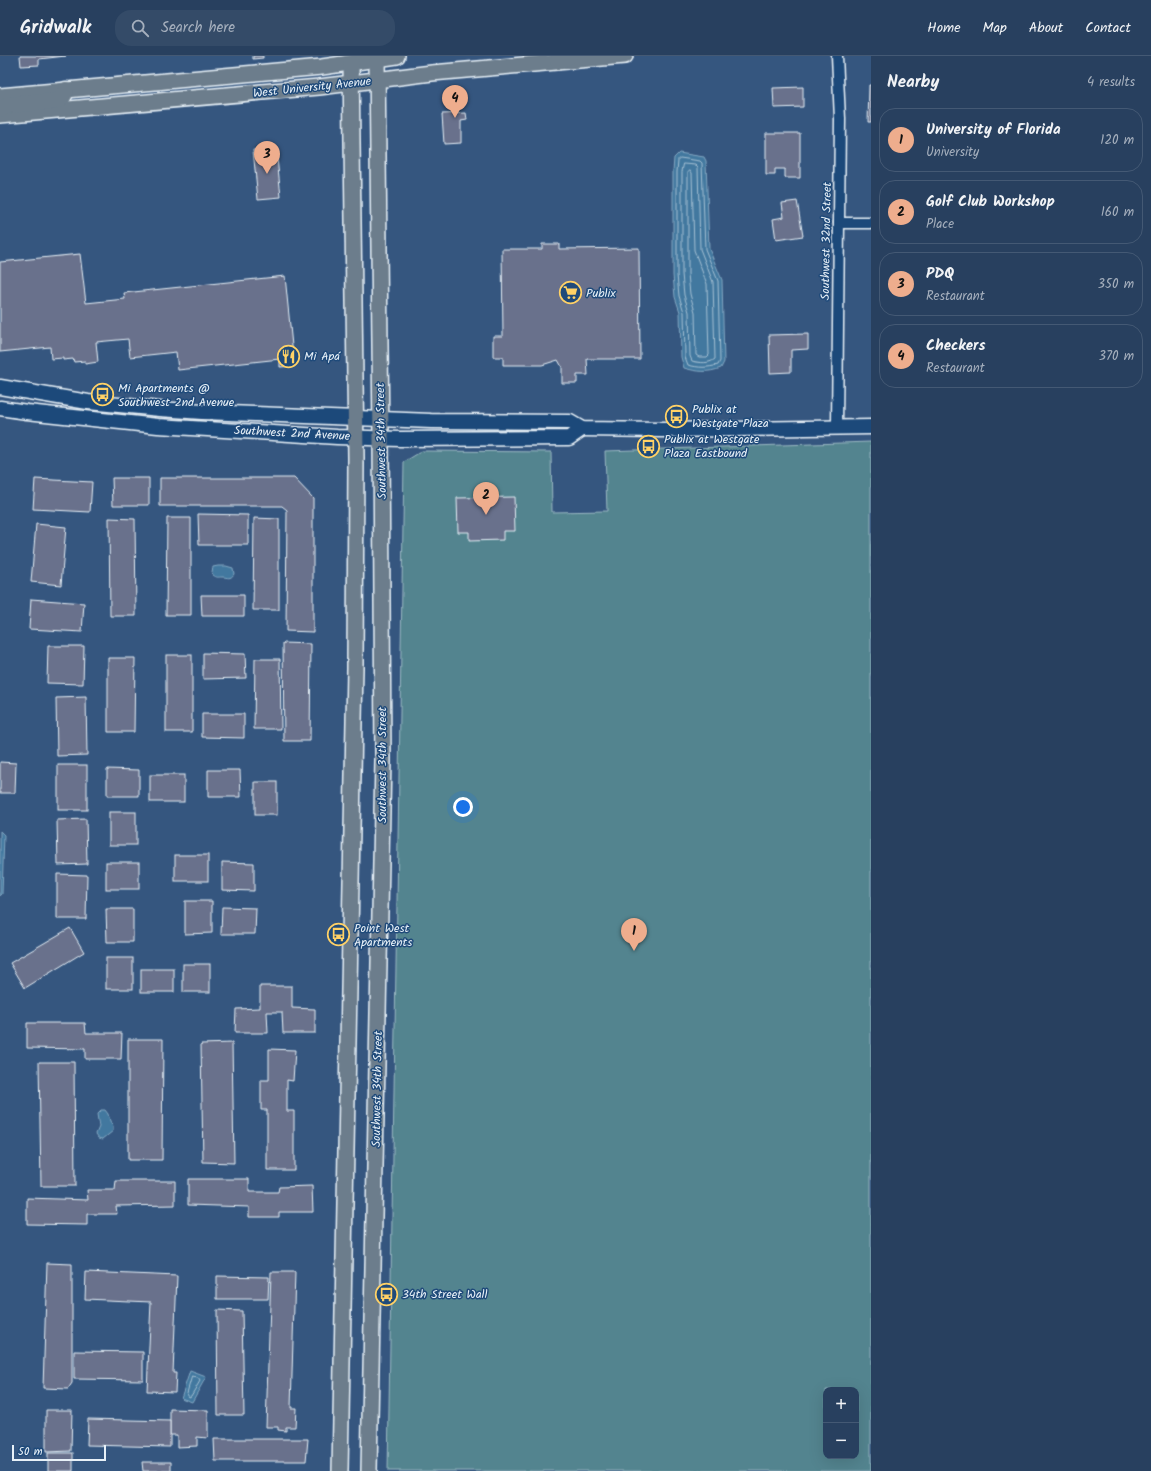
<!DOCTYPE html>
<html lang="en">
<head>
<meta charset="utf-8">
<style>
	:root { --surface:#28405f; --page:#344b68; --text:#f1f3f6; --muted:#a5afbd; --line:#445974; --accent:#eead8d }
	body { margin:0; font-family:Kalam,sans-serif; background:var(--page); color:var(--text) }
	.controls { position:absolute; right:12px; bottom:12px; display:grid; overflow:hidden; border-radius:8px; box-shadow:0 4px 16px #0002 }
	.controls button { width:36px; height:36px; display:grid; place-items:center; padding:0; border:0; border-bottom:1px solid var(--line); background:var(--surface); color:var(--text); font:20px sans-serif }
	.scale { position:absolute; left:12px; bottom:10px; width:94px; box-sizing:border-box; padding-left:4px; border:2px solid #e8f1f8; border-top:0; font-size:11px; line-height:14px; white-space:nowrap; color:#e8f1f8; -webkit-text-stroke:3px #1f4a7a; paint-order:stroke }
	.you { position:absolute; left:463px; top:751px; width:14px; height:14px; margin:-10px; border:3px solid #fff; border-radius:50%; background:#1a73e8; box-shadow:0 0 0 6px #1a73e833 }
	.badge { display:grid; place-items:center; width:26px; height:26px; border-radius:50%; background:var(--accent); color:#111; font-size:13px; font-weight:700 }
	.pin { position:absolute; translate:-50% -33px; filter:drop-shadow(0 1px 2px #0008) }
	.pin::after { content:''; position:absolute; top:21px; width:14px; height:12px; background:inherit; clip-path:polygon(0 0,100% 0,50% 100%) }
	.list { margin:0; padding:0; list-style:none }
	h2 { display:flex; justify-content:space-between; align-items:center; height:52px; margin:0; padding:0 16px; font-size:17px }
	h2 small { font-size:13px; font-weight:400; color:var(--muted) }
	.list li { display:grid; grid-template-columns:26px 1fr auto; gap:12px; align-items:center; box-sizing:border-box; height:64px; margin:0 8px 8px; padding:0 8px; border:1px solid var(--line); border-radius:16px }
	.list b { display:block; font-size:15px; white-space:nowrap }
	.list p { margin:0; font-size:13px; white-space:nowrap; color:var(--muted) }
	.list em { font-size:13px; font-style:normal; color:var(--muted) }
	.icon { flex:none; width:22px; height:22px; fill:none; stroke:currentColor; stroke-width:2; stroke-linecap:round; stroke-linejoin:round }
	.map { position:relative; flex:none; width:871px; height:1415px; overflow:hidden }
	header { display:flex; align-items:center; gap:24px; box-sizing:border-box; height:56px; padding:0 20px; background:var(--surface); border-bottom:1px solid var(--line) }
	header strong { font-size:19px }
	nav { display:flex; gap:22px; margin-inline-start:auto; font-size:14px }
	.search { width:280px; height:36px; background:var(--page); display:flex; align-items:center; gap:10px; box-sizing:border-box; padding:0 14px; border-radius:16px; color:var(--muted); font-size:15px }
	main { display:flex }
	aside { flex:1; background:var(--surface) }
	.map>svg:first-child { display:block }
</style>
</head>
<body>
<header>
<strong>Gridwalk</strong>
<div class="search"><svg class="icon" aria-label="search" viewBox="0 0 24 24"><circle cx="10" cy="10" r="6"/><path d="M15 15l6 6"/></svg>Search here</div>
<nav><a>Home</a><a>Map</a><a>About</a><a>Contact</a></nav>
</header>
<main>
<div class="map">
<svg width="871" height="1415" viewBox="0 0 871 1415">
	<rect width="100%" height="100%" fill="#35567f"/>
	<filter id="ink" filterUnits="userSpaceOnUse"><feTurbulence type="fractalNoise" baseFrequency=".025" numOctaves="2"/><feDisplacementMap in="SourceGraphic" scale="8" xChannelSelector="R" yChannelSelector="G"/><feConvolveMatrix kernelMatrix="1 2 1 2 8 2 1 2 1" color-interpolation-filters="sRGB"/></filter>
	<g filter="url(#ink)">
		<path fill="#52848f" stroke="#9dbac4" fill-rule="evenodd" d="M 871,386 L 871,1415 L 388,1415 L 404,406 L 422,395 L 551,396 L 552,456 L 607,455 L 605,395 ZM 826,1334 L 856,1334 L 856,1400 L 826,1400 Z"/>
		<g fill="#42789f" stroke="#84a8c3">
			<path d="M 679,97 L 704,101 L 706,105 L 709,193 L 722,224 L 724,306 L 721,312 C 708,317 698,316 684,312 L 681,301 L 680,256 L 675,241 L 673,219 L 673,115 L 674,102 Z"/>
			<path d="M 218,510 L 226,510 L 233,512 L 234,518 C 230,524 228,521 222,521 C 218,521 217,522 213,519 L 212,516 L 213,511 Z"/>
			<polygon points="0,775 4,779 2,838 0,840"/>
			<polygon points="101,1054 105,1054 108,1058 110,1065 113,1070 113,1075 103,1083 99,1082 96,1078 99,1071 97,1058"/>
			<polygon points="190,1315 206,1321 192,1346 181,1342"/>
		</g>
		<g fill="none" stroke-linecap="round" stroke-linejoin="round">
			<g stroke="#a6c1d4" stroke-width="1">
				<path d="M 680,102 L 700,105 L 702,107 L 705,193 L 718,225 L 720,305 L 718,309 C 707,312 699,312 688,309 L 685,301 L 684,256 L 679,240 L 677,219 L 677,116 L 678,104 Z"/>
				<path d="M 684,108 L 696,109 L 698,111 L 700,193 L 713,226 L 715,303 C 709,308 700,307 692,305 L 690,300 L 689,256 L 684,239 L 682,218 L 682,116 Z"/>
				<polygon points="690,114 692,117 694,194 707,228 709,299 707,301 699,301 696,299 695,256 690,238 688,218 688,116"/>
				<polygon points="192,1321 198,1322 200,1325 191,1340 189,1341 187,1338"/>
			</g>
		</g>
		<g fill="#69718c" stroke="#e8f1f8">
			<polygon points="20,0 66,0 39,3 39,9 21,10"/>
			<polygon points="253,0 263,0 263,2 253,3"/>
			<polygon points="869,29 871,29 871,66 868,66"/>
			<polygon points="803,31 803,51 774,52 773,32"/>
			<polygon points="466,57 467,64 461,65 461,87 444,88 442,58"/>
			<polygon points="766,77 800,77 800,122 785,122 785,113 775,113 775,119 766,119"/>
			<polygon points="276,92 281,141 258,143 253,94"/>
			<polygon points="797,145 803,180 776,184 773,163 784,161 782,147"/>
			<polygon points="542,188 559,188 559,193 639,192 640,303 587,303 588,319 577,319 577,327 562,327 562,311 558,304 542,309 503,309 503,301 493,301 493,280 503,280 502,193 542,193"/>
			<polygon points="80,198 86,247 125,243 124,237 285,220 294,310 280,311 280,303 178,314 176,296 130,301 128,283 96,286 98,306 85,308 85,305 74,306 73,303 63,304 63,302 51,303 50,291 0,296 0,206"/>
			<polygon points="808,278 808,293 791,294 791,316 770,317 769,279"/>
			<polygon points="112,422 149,422 149,449 113,449"/>
			<polygon points="160,422 294,422 313,442 313,576 286,575 287,454 282,450 160,450"/>
			<polygon points="35,423 92,426 90,456 33,453"/>
			<polygon points="514,441 515,475 503,475 503,484 469,485 469,476 458,476 457,442"/>
			<polygon points="198,458 248,459 248,489 199,489"/>
			<polygon points="109,462 135,463 136,560 110,560"/>
			<polygon points="167,462 191,462 191,559 166,559"/>
			<polygon points="254,462 279,463 279,554 253,554"/>
			<polygon points="36,468 66,471 61,529 31,526"/>
			<polygon points="201,539 244,539 244,560 202,560"/>
			<polygon points="31,543 84,547 82,576 29,573"/>
			<polygon points="283,587 311,588 310,685 284,685"/>
			<polygon points="48,590 84,590 83,628 47,627"/>
			<polygon points="203,597 245,598 246,622 203,623"/>
			<rect x="166" y="599" width="26" height="77"/>
			<polygon points="108,602 135,602 134,676 108,676"/>
			<polygon points="255,603 280,603 281,673 254,673"/>
			<polygon points="86,641 87,699 57,700 56,642"/>
			<polygon points="202,658 244,658 244,682 202,681"/>
			<polygon points="0,706 16,707 15,737 0,737"/>
			<rect x="58" y="709" width="29" height="45"/>
			<polygon points="107,713 139,714 139,740 107,740"/>
			<polygon points="208,714 240,714 241,741 208,741"/>
			<rect x="150" y="719" width="34" height="27"/>
			<rect x="255" y="726" width="22" height="33"/>
			<rect x="109" y="756" width="27" height="33"/>
			<polygon points="86,763 87,808 58,809 57,764"/>
			<rect x="175" y="799" width="33" height="26"/>
			<rect x="106" y="806" width="33" height="27"/>
			<polygon points="222,806 254,807 254,835 222,834"/>
			<polygon points="57,818 87,819 86,863 57,863"/>
			<polygon points="185,845 212,845 212,877 185,878"/>
			<polygon points="222,851 256,852 255,878 221,878"/>
			<polygon points="106,853 133,853 133,886 107,886"/>
			<polygon points="70,872 84,896 25,932 10,907"/>
			<rect x="106" y="902" width="27" height="31"/>
			<rect x="183" y="908" width="27" height="28"/>
			<rect x="141" y="913" width="33" height="23"/>
			<polygon points="260,930 292,930 292,952 315,953 315,977 283,977 282,956 267,956 268,977 235,977 236,953 260,952"/>
			<polygon points="27,967 85,967 86,977 122,977 121,1003 85,1003 85,993 27,992"/>
			<polygon points="128,983 163,983 162,1104 128,1104"/>
			<polygon points="232,987 234,1107 203,1106 201,988"/>
			<polygon points="269,993 295,994 293,1025 287,1024 287,1055 294,1055 294,1114 267,1114 267,1054 261,1054 261,1024 269,1024"/>
			<polygon points="39,1006 74,1006 75,1130 41,1130"/>
			<polygon points="188,1123 249,1123 249,1136 278,1136 279,1131 312,1130 313,1156 279,1156 279,1161 249,1161 249,1151 188,1149"/>
			<polygon points="116,1125 175,1125 175,1149 116,1150 117,1158 87,1158 87,1169 27,1168 27,1142 88,1144 87,1134 115,1134"/>
			<polygon points="47,1207 72,1208 72,1327 68,1333 43,1332"/>
			<polygon points="86,1216 177,1220 173,1317 176,1317 175,1336 147,1335 151,1246 85,1243"/>
			<polygon points="271,1216 295,1216 291,1352 296,1352 295,1371 286,1371 286,1375 278,1374 278,1371 266,1371"/>
			<polygon points="217,1220 269,1221 268,1243 217,1243"/>
			<polygon points="217,1254 242,1255 244,1359 218,1359"/>
			<polygon points="74,1295 143,1296 143,1324 74,1323"/>
			<polygon points="170,1353 208,1354 208,1382 197,1381 197,1390 177,1391 177,1379 170,1379"/>
			<polygon points="46,1354 72,1354 71,1395 46,1396"/>
			<polygon points="88,1363 170,1365 170,1391 87,1389"/>
			<polygon points="214,1383 308,1383 306,1405 215,1405"/>
			<rect x="48" y="1397" width="25" height="18"/>
			<polygon points="142,1406 171,1406 171,1415 143,1415"/>
		</g>
		<g fill="none" stroke-linecap="round" stroke-linejoin="round">
			<defs>
				<g id="minor">
					<polyline points="839,167 871,167"/>
					<polyline points="837,371 840,63 837,0"/>
				</g>
				<g id="secondary">
					<polyline points="0,331 88,346 160,353 202,356 431,365 570,366 582,373 662,374 871,371"/>
					<polyline points="0,352 27,356 158,370 337,381 400,383 569,382 582,373"/>
				</g>
				<g id="primary">
					<polyline points="0,40 322,11 397,0"/>
					<polyline points="0,59 319,31 432,17 625,0"/>
					<polyline points="340,1415 355,612 356,402 351,7"/>
					<polyline points="369,1415 383,704 381,382 377,3"/>
				</g>
				<g id="trunk">
					<polyline points="558,5 569,0"/>
					<path d="M 0,53 L 10,49 L 55,45 C 62,43 64,41 66,34"/>
				</g>
			</defs>
			<use href="#minor" stroke="#e8f1f8" stroke-width="13"/>
			<use href="#secondary" stroke="#e8f1f8" stroke-width="17"/>
			<use href="#primary" stroke="#e8f1f8" stroke-width="18"/>
			<use href="#trunk" stroke="#e8f1f8" stroke-width="19"/>
			<use href="#minor" stroke="#1f4a7a" stroke-width="10"/>
			<use href="#secondary" stroke="#1f4a7a" stroke-width="14"/>
			<use href="#primary" stroke="#6c7d8c" stroke-width="15"/>
			<use href="#trunk" stroke="#6c7d8c" stroke-width="16"/>
		</g>
	</g>
	<defs>
		<symbol id="supermarket-ring" viewBox="-11 -11 22 22"><circle r="9.5" fill="#1f4a7a" stroke="#ffd166" stroke-width="1.5"/><path d="M-6-5.5h2.5l.6 2H6L4.5 2H-2.5L-4.4-4H-6ZM-1.5 3.2a1.3 1.3 0 1 0 .1 0ZM3 3.2a1.3 1.3 0 1 0 .1 0Z" fill="#ffd166"/></symbol>
		<symbol id="restaurant-ring" viewBox="-11 -11 22 22"><circle r="9.5" fill="#1f4a7a" stroke="#ffd166" stroke-width="1.5"/><path d="M-5-6h1v4h1v-4h1v4h1v-4h1v5L-1.5 .5V6h-2V.5L-5-1ZM5-6V6H3V1.5H1.5Q1.5-4 5-6Z" fill="#ffd166"/></symbol>
		<symbol id="bus-ring" viewBox="-11 -11 22 22"><circle r="9.5" fill="#1f4a7a" stroke="#ffd166" stroke-width="1.5"/><path d="M-5-6H5V4H4V6H2V4H-2V6H-4V4H-5ZM-3.5-4V0h7V-4ZM-3.5 1.2v1.5H-2V1.2ZM2 1.2v1.5H3.5V1.2Z" fill="#ffd166"/></symbol>
	</defs>
	<g fill-rule="evenodd">
		<use href="#supermarket-ring" x="558" y="224" width="25" height="25"/>
		<use href="#restaurant-ring" x="276" y="288" width="25" height="25"/>
		<use href="#bus-ring" x="90" y="326" width="25" height="25"/>
		<use href="#bus-ring" x="664" y="348" width="25" height="25"/>
		<use href="#bus-ring" x="636" y="378" width="25" height="25"/>
		<use href="#bus-ring" x="326" y="866" width="25" height="25"/>
		<use href="#bus-ring" x="374" y="1226" width="25" height="25"/>
	</g>
	<g text-anchor="middle" stroke-width="3" stroke-linejoin="round" paint-order="stroke">
		<g font-size="12" fill="#e8f1f8" stroke="#1f4a7a">
			<text transform="translate(312 31) rotate(-6)" y="4">West University Avenue</text>
			<text transform="translate(826 185) rotate(-89)" y="4">Southwest 32nd Street</text>
			<text transform="translate(292 377) rotate(3)" y="4">Southwest 2nd Avenue</text>
			<text transform="translate(381 385) rotate(-91)" y="4">Southwest 34th Street</text>
			<text transform="translate(382 709) rotate(-90)" y="4">Southwest 34th Street</text>
			<text transform="translate(377 1033) rotate(-89)" y="4">Southwest 34th Street</text>
		</g>
		<g font-size="12" fill="#e8f1f8" stroke="#1f4a7a" text-anchor="start">
			<text x="586" y="241">Publix</text>
			<text x="304" y="304">Mi Apá</text>
			<text x="118" y="336">Mi Apartments @<tspan x="118" dy="14">Southwest 2nd Avenue</tspan></text>
			<text x="692" y="357">Publix at<tspan x="692" dy="14">Westgate Plaza</tspan></text>
			<text x="664" y="387">Publix at Westgate<tspan x="664" dy="14">Plaza Eastbound</tspan></text>
			<text x="354" y="876">Point West<tspan x="354" dy="14">Apartments</tspan></text>
			<text x="402" y="1242">34th Street Wall</text>
		</g>
	</g>
</svg>
<div class="controls">
<button>+</button>
<button>−</button>
</div>
<div class="scale">50 m</div>
<div class="you"></div>
<div class="pin badge" style="left:634px;top:895px">1</div>
<div class="pin badge" style="left:486px;top:459px">2</div>
<div class="pin badge" style="left:267px;top:118px">3</div>
<div class="pin badge" style="left:455px;top:62px">4</div>
</div>
<aside>
<h2>Nearby<small>4 results</small></h2>
<ul class="list">
<li><span class="badge">1</span><div><b>University of Florida</b><p>University</p></div><em>120 m</em></li>
<li><span class="badge">2</span><div><b>Golf Club Workshop</b><p>Place</p></div><em>160 m</em></li>
<li><span class="badge">3</span><div><b>PDQ</b><p>Restaurant</p></div><em>350 m</em></li>
<li><span class="badge">4</span><div><b>Checkers</b><p>Restaurant</p></div><em>370 m</em></li>
</ul>
</aside>
</main>
</body>
</html>
